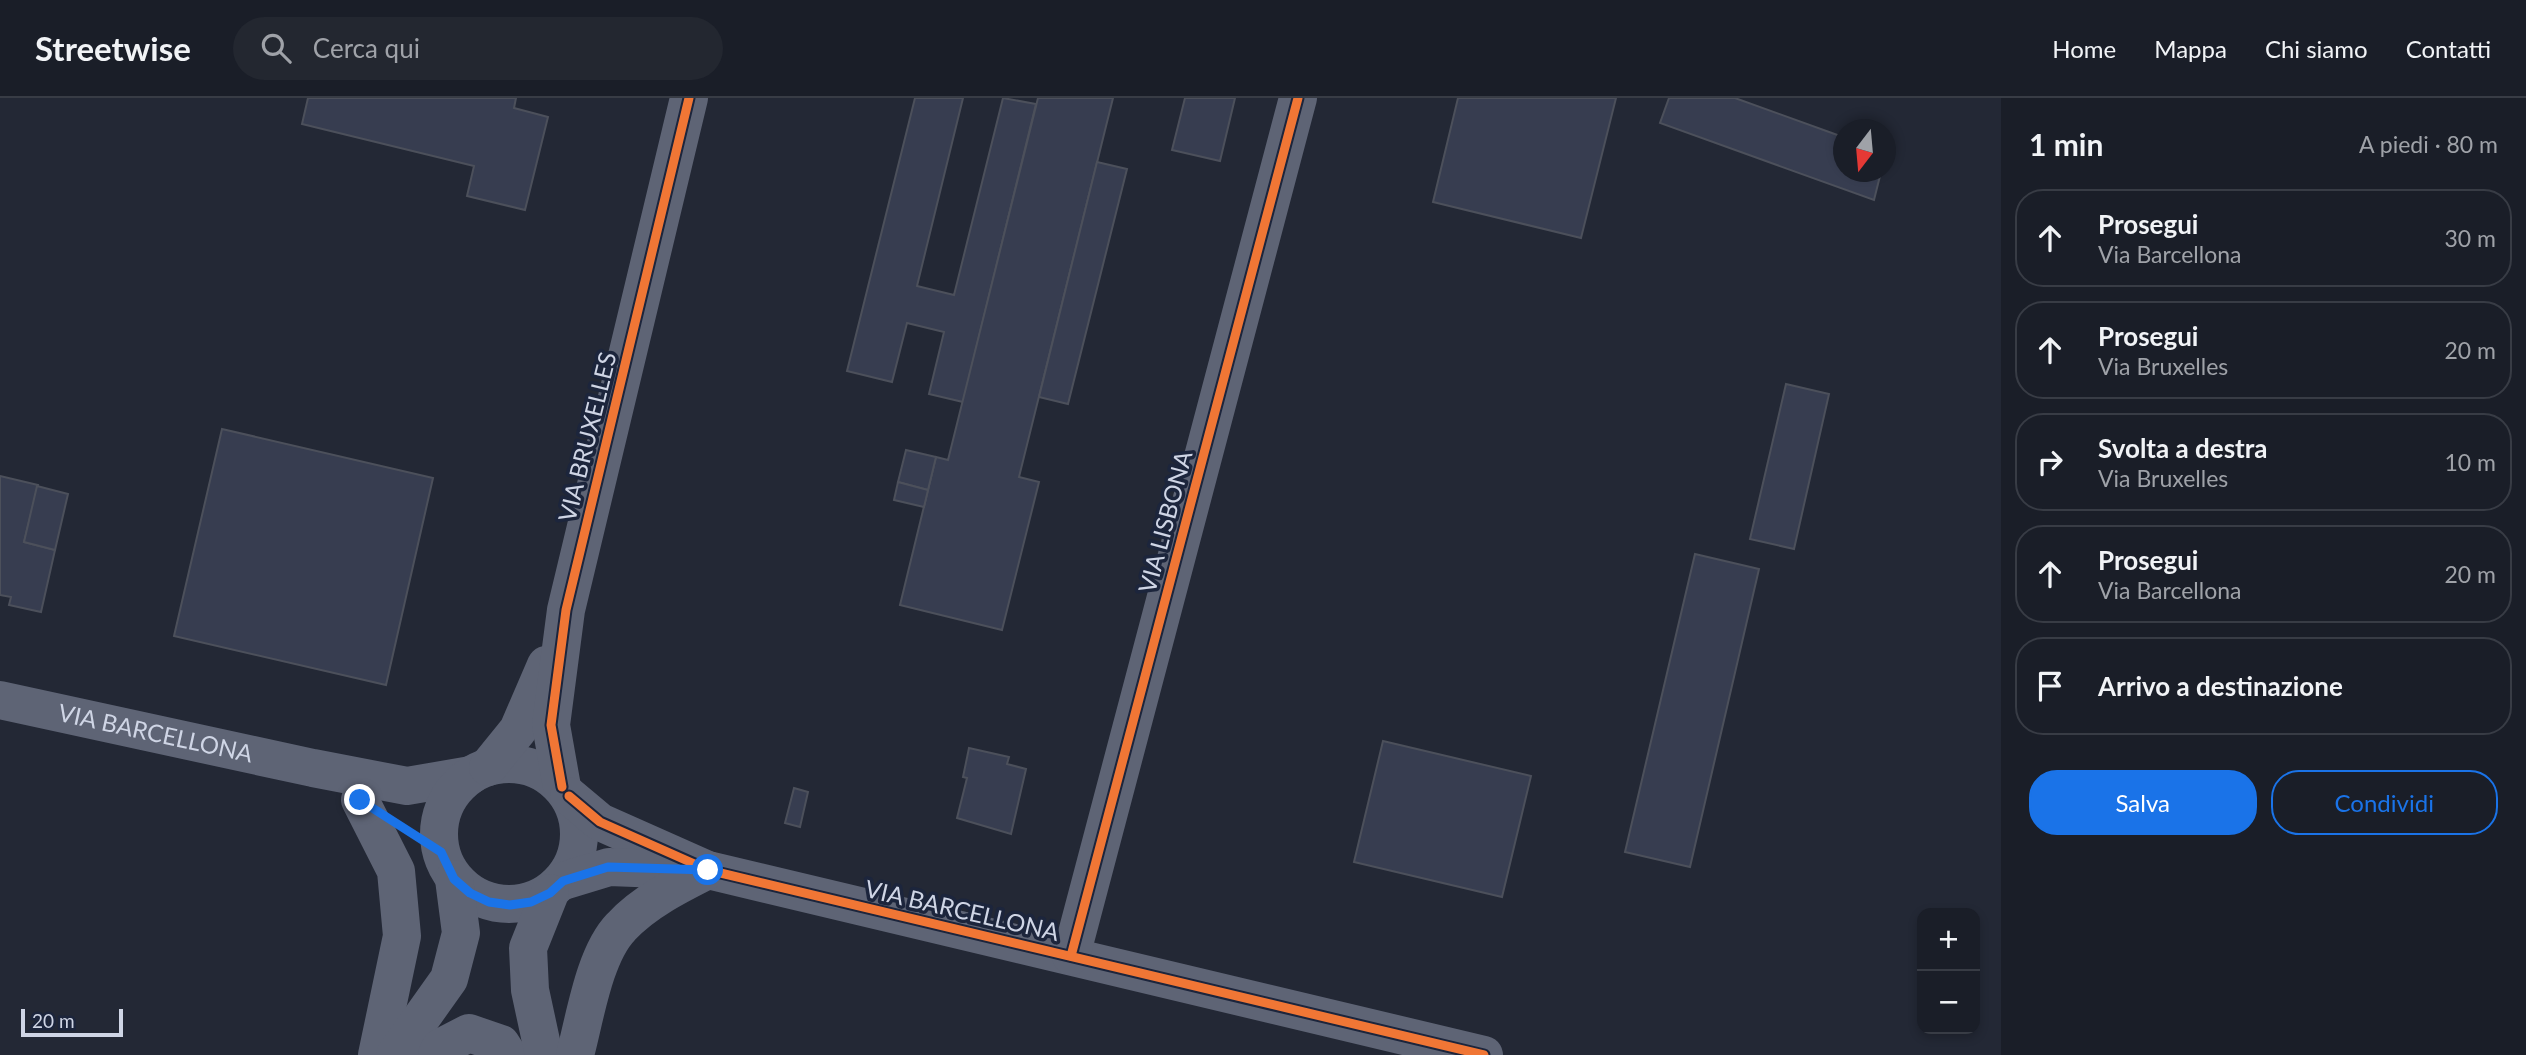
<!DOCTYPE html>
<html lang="it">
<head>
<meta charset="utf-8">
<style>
	:root { --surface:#1a1e28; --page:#232730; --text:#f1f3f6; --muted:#9fa2a8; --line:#383c45; --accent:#1a73e8 }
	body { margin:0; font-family:Lato,sans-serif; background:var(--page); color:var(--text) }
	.controls { position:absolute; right:21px; bottom:21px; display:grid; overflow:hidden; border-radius:14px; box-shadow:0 4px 10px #0003 }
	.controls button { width:63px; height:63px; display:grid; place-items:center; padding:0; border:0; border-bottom:2px solid var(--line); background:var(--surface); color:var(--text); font:35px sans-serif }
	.compass { position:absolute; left:1833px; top:21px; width:63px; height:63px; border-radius:50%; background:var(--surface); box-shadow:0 4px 10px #0003; rotate:196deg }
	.scale { position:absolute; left:21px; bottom:18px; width:102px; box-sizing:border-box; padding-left:7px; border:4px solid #cfd5e5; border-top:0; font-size:19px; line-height:24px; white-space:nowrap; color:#cfd5e5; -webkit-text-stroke:5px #1c253c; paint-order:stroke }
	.stop { position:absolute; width:21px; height:21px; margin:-16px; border:5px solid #1a73e8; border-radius:50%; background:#fff }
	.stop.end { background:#1a73e8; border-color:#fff; box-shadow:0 2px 7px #0008 }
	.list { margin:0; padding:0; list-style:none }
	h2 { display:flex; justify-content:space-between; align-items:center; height:91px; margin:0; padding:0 28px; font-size:30px }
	h2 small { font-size:23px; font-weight:400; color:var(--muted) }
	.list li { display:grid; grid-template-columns:46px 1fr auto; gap:21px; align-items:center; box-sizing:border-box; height:98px; margin:0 14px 14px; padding:0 14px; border:2px solid var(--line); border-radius:28px }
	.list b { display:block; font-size:26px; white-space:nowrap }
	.list p { margin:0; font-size:23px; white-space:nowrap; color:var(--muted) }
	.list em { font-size:23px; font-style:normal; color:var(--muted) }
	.actions { display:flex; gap:14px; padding:21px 28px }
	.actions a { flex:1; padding:16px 0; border:2px solid var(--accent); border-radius:28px; text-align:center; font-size:24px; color:var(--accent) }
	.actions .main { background:var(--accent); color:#fff }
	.icon { flex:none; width:38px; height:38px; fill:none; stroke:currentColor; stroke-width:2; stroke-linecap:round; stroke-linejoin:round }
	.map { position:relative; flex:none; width:2001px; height:957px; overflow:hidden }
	header { display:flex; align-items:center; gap:42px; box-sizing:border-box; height:98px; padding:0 35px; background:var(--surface); border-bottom:2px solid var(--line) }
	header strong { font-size:33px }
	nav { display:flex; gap:38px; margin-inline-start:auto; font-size:24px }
	.search { width:490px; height:63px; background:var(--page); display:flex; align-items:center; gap:18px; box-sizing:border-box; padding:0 24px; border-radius:38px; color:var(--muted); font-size:26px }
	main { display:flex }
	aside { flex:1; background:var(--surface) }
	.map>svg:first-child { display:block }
</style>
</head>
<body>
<header>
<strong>Streetwise</strong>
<div class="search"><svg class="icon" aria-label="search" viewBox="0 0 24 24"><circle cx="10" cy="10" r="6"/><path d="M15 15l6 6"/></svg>Cerca qui</div>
<nav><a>Home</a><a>Mappa</a><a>Chi siamo</a><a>Contatti</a></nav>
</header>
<main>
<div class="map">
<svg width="2001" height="957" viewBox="0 0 2001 957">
	<rect width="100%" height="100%" fill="#232835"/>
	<g fill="#373d50" stroke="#4c505b" stroke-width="2">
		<polygon points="308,0 516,0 514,10 548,19 525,112 467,98 474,68 302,26"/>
		<polygon points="915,0 963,0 917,188 954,197 1003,0 1036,6 963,304 929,296 944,234 907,225 892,284 847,273"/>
		<polygon points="1038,0 1113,0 1019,379 1039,384 1002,532 900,507 936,359 948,362"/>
		<polygon points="1185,0 1235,0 1220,63 1172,52"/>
		<polygon points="1458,0 1616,0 1581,140 1433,104"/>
		<polygon points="1669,0 1735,0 1843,39 1843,74 1881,74 1874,102 1660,25"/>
		<polygon points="1097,64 1127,71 1068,306 1039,299"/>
		<polygon points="1786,286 1829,296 1794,451 1750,441"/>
		<polygon points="222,331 433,380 386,587 174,538"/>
		<polygon points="906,352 936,359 928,392 898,384"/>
		<polygon points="0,378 38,387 24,444 55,452 41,514 9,507 11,499 0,497"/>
		<polygon points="898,384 928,392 924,409 894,402"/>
		<polygon points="37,388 68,396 55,452 24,444"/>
		<polygon points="1695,456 1759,471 1690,769 1625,754"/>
		<polygon points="1383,643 1531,678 1502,799 1354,764"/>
		<polygon points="969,650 1009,659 1007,666 1026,671 1011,736 957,720 967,680 963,679"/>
		<polygon points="794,690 808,694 800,729 785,725"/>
	</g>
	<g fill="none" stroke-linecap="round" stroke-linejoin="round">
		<g stroke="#5e6475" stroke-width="38">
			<path id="s1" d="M 0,602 L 313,670 L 407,688 L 471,677"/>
			<circle cx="509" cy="736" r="70"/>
			<polyline points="488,669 518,632 546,567"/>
			<polyline points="562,689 551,627 566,512 689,0"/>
			<polyline points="569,698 600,724 708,772 1484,957"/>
			<polyline points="360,702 396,773 402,838 377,957"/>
			<polyline points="563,783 609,769 688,772"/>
			<polyline points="1071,858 1298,0"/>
			<polyline points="395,957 449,881 461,835 454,781"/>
			<polyline points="437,957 440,950 469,935 501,946 508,957"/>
			<polyline points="544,957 530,892 528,850 550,795"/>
			<path d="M 575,957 C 585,920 594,857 621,829 C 644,804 678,787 708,772"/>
		</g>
		<defs>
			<g id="cycleway">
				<polyline points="562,689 551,627 566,512 689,0"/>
				<polyline points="569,698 600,724 708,772 1484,957"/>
				<polyline points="1071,858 1298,0"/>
			</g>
		</defs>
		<use href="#cycleway" stroke="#1c253c" stroke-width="13"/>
		<use href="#cycleway" stroke="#f07635" stroke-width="9"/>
	</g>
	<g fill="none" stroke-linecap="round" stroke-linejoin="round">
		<polyline stroke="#1a73e8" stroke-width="9" points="360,702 441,754 454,781 470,795 489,804 510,807 531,804 550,795 563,783 608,769 708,772"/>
	</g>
	<g text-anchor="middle" stroke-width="7" stroke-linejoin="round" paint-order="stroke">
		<g font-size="24" fill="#cfd5e5" stroke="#1c253c">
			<text transform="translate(588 339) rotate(-76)" y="8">VIA BRUXELLES</text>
			<text transform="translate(1166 424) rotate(-75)" y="8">VIA LISBONA</text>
			<text dy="8" stroke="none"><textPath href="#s1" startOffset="159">VIA BARCELLONA</textPath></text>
			<text transform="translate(962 813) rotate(13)" y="8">VIA BARCELLONA</text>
		</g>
	</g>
</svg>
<div class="controls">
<button>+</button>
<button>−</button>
</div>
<svg class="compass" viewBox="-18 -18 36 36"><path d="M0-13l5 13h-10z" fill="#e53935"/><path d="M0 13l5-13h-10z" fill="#9fa2a8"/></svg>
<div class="scale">20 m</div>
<div class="stop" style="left:708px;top:772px"></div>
<div class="stop end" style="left:360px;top:702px"></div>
</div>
<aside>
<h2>1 min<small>A piedi · 80 m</small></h2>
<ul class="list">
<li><svg class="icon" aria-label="ahead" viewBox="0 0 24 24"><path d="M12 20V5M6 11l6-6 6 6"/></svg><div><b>Prosegui</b><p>Via Barcellona</p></div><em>30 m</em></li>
<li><svg class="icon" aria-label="ahead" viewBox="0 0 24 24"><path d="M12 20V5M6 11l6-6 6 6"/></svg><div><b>Prosegui</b><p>Via Bruxelles</p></div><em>20 m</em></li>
<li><svg class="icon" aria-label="right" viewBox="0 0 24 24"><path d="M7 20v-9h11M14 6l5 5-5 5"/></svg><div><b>Svolta a destra</b><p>Via Bruxelles</p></div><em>10 m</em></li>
<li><svg class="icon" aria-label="ahead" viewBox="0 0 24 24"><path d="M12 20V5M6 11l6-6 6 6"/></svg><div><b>Prosegui</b><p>Via Barcellona</p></div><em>20 m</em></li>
<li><svg class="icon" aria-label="arrive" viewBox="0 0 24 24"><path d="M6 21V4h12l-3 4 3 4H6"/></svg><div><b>Arrivo a destinazione</b></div></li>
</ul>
<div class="actions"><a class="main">Salva</a><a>Condividi</a></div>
</aside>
</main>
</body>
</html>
